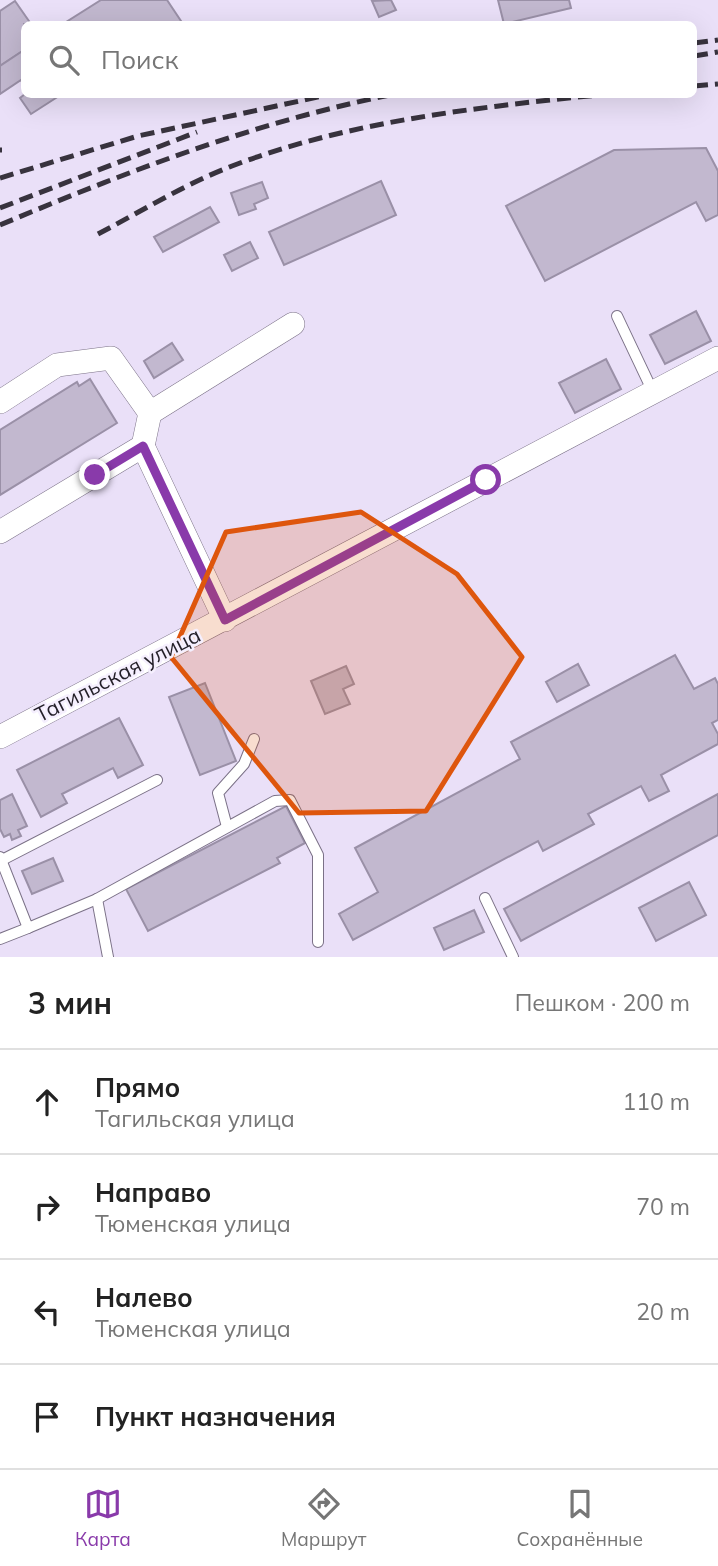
<!DOCTYPE html>
<html lang="ru">
<head>
<meta charset="utf-8">
<style>
	:root { --surface:#fff; --page:#f6f6f6; --text:#222; --muted:#767676; --line:#e0e0e0; --accent:#893aaa }
	body { margin:0; font-family:Mulish,sans-serif; background:var(--page); color:var(--text) }
	.stop { position:absolute; width:21px; height:21px; margin:-16px; border:5px solid #893aaa; border-radius:50%; background:#fff }
	.stop.end { background:#893aaa; border-color:#fff; box-shadow:0 2px 7px #0008 }
	.list { margin:0; padding:0; list-style:none }
	h2 { display:flex; justify-content:space-between; align-items:center; height:91px; margin:0; padding:0 28px; font-size:30px }
	h2 small { font-size:23px; font-weight:400; color:var(--muted) }
	.list li { display:grid; grid-template-columns:46px 1fr auto; gap:21px; align-items:center; box-sizing:border-box; height:105px; padding:0 28px; border-top:2px solid var(--line) }
	.list b { display:block; font-size:26px; white-space:nowrap }
	.list p { margin:0; font-size:23px; white-space:nowrap; color:var(--muted) }
	.list em { font-size:23px; font-style:normal; color:var(--muted) }
	.icon { flex:none; width:38px; height:38px; fill:none; stroke:currentColor; stroke-width:2; stroke-linecap:round; stroke-linejoin:round }
	.map { position:relative; flex:none; width:718px; height:957px; overflow:hidden }
	.search { position:absolute; background:var(--surface); box-shadow:0 7px 28px #0002; left:21px; right:21px; top:21px; height:77px; display:flex; align-items:center; gap:18px; box-sizing:border-box; padding:0 24px; border-radius:10px; color:var(--muted); font-size:26px }
	.sheet { height:511px; background:var(--surface) }
	nav { display:flex; justify-content:space-around; align-items:center; box-sizing:border-box; height:98px; border-top:2px solid var(--line); background:var(--surface); font-size:19px; color:var(--muted) }
	nav a { display:grid; justify-items:center; gap:4px }
	nav .on { color:var(--accent) }
	.map>svg:first-child { display:block }
</style>
</head>
<body>
<div class="map">
<svg width="718" height="957" viewBox="0 0 718 957">
	<rect width="100%" height="100%" fill="#eae0f8"/>
	<g fill="#c2b8cf" stroke="#9a90a7" stroke-width="2">
		<polygon points="101,0 167,0 183,24 63,24"/>
		<polygon points="391,0 396,10 379,17 372,1"/>
		<polygon points="498,0 569,0 571,8 504,24"/>
		<polygon points="15,1 31,24 24,24 24,50 0,66 0,11"/>
		<polygon points="24,50 24,86 21,80 0,94 0,66"/>
		<polygon points="25,94 62,94 31,114 20,98"/>
		<polygon points="706,148 718,171 718,215 706,221 696,202 545,281 506,206 614,150"/>
		<polygon points="381,181 396,215 284,265 269,232"/>
		<polygon points="262,182 268,198 254,204 256,209 239,215 231,193"/>
		<polygon points="210,207 219,222 163,252 154,237"/>
		<polygon points="250,242 258,258 232,271 224,255"/>
		<polygon points="696,311 711,341 665,364 650,335"/>
		<polygon points="172,343 183,360 154,378 144,361"/>
		<polygon points="606,359 621,389 575,413 559,383"/>
		<polygon points="90,379 117,423 0,495 0,430 77,382 79,386"/>
		<polygon points="675,655 694,689 715,678 718,684 718,720 712,723 718,734 718,744 661,775 669,791 649,801 641,786 588,814 594,824 543,851 538,841 353,940 339,914 378,892 355,848 520,759 511,742"/>
		<polygon points="578,664 589,685 557,702 546,682"/>
		<polygon points="346,666 354,684 343,689 350,704 325,714 311,681"/>
		<polygon points="205,683 236,761 200,775 169,697"/>
		<polygon points="119,718 143,765 118,778 113,768 62,794 67,803 41,817 17,770"/>
		<polygon points="12,794 27,826 18,830 21,836 12,840 10,834 4,837 0,829 0,800"/>
		<polygon points="718,794 718,835 521,941 504,909"/>
		<polygon points="286,806 305,843 277,858 280,863 148,931 126,889"/>
		<polygon points="53,858 63,881 32,894 22,871"/>
		<polygon points="689,882 706,915 656,941 639,908"/>
		<polygon points="474,910 484,932 444,950 434,928"/>
	</g>
	<g fill="none" stroke-linecap="round" stroke-linejoin="round">
		<defs>
			<g id="service">
				<polyline points="617,316 653,392"/>
				<polyline points="227,827 218,793 244,764 254,739"/>
				<polyline points="0,857 28,928 97,899 275,801 290,800 318,855 318,942"/>
				<polyline points="2,860 157,780"/>
				<polyline points="485,898 513,957"/>
				<polyline points="97,899 108,957"/>
				<polyline points="0,939 28,928"/>
			</g>
			<g id="minor">
				<polyline points="0,402 57,365 111,358 150,413"/>
				<polyline points="143,446 225,620"/>
				<polyline points="0,532 143,446 150,413 293,324"/>
				<polyline points="0,737 718,358"/>
			</g>
		</defs>
		<use href="#service" stroke="#7b7187" stroke-width="12"/>
		<use href="#minor" stroke="#7b7187" stroke-width="24"/>
		<use href="#service" stroke="#fff" stroke-width="10"/>
		<use href="#minor" stroke="#fff" stroke-width="23"/>
		<g stroke="#38333e" stroke-width="5" stroke-dasharray="14 7" stroke-linecap="butt">
			<polyline points="694,43 718,40"/>
			<polyline points="694,56 718,52"/>
			<polyline points="694,86 718,84"/>
			<polyline points="0,150 2,150"/>
			<polyline points="0,178 138,136 332,94"/>
			<polyline points="0,208 197,132"/>
			<path d="M 0,225 C 128,171 259,121 395,94"/>
			<path d="M 98,234 C 142,211 185,184 232,166 C 352,120 481,107 608,94"/>
		</g>
	</g>
	<g fill="none" stroke-linecap="round" stroke-linejoin="round">
		<polyline stroke="#893aaa" stroke-width="9" points="95,475 143,446 225,620 486,480"/>
	</g>
	<path fill="#de560d" fill-opacity="0.2" stroke="#de560d" stroke-width="5" stroke-linejoin="round" d="M 361,512 L 457,574 L 522,657 L 426,811 L 299,813 L 171,657 L 226,532 Z"/>
	<g text-anchor="middle" stroke-width="5" stroke-linejoin="round" paint-order="stroke">
		<g font-size="21" fill="#231f28" stroke="#f5effe">
			<text transform="translate(118 675) rotate(-27)" y="7">Тагильская улица</text>
		</g>
	</g>
</svg>
<div class="stop" style="left:486px;top:480px"></div>
<div class="stop end" style="left:95px;top:475px"></div>
<div class="search"><svg class="icon" aria-label="search" viewBox="0 0 24 24"><circle cx="10" cy="10" r="6"/><path d="M15 15l6 6"/></svg>Поиск</div>
</div>
<section class="sheet">
<h2>3 мин<small>Пешком · 200 m</small></h2>
<ul class="list">
<li><svg class="icon" aria-label="ahead" viewBox="0 0 24 24"><path d="M12 20V5M6 11l6-6 6 6"/></svg><div><b>Прямо</b><p>Тагильская улица</p></div><em>110 m</em></li>
<li><svg class="icon" aria-label="right" viewBox="0 0 24 24"><path d="M7 20v-9h11M14 6l5 5-5 5"/></svg><div><b>Направо</b><p>Тюменская улица</p></div><em>70 m</em></li>
<li><svg class="icon" aria-label="left" viewBox="0 0 24 24"><path d="M17 20v-9H6M10 6l-5 5 5 5"/></svg><div><b>Налево</b><p>Тюменская улица</p></div><em>20 m</em></li>
<li><svg class="icon" aria-label="arrive" viewBox="0 0 24 24"><path d="M6 21V4h12l-3 4 3 4H6"/></svg><div><b>Пункт назначения</b></div></li>
</ul>
</section>
<nav>
<a class="on"><svg class="icon" aria-label="map" viewBox="0 0 24 24"><path d="M3 6l6-2 6 2 6-2v14l-6 2-6-2-6 2zM9 4v14M15 6v14"/></svg>Карта</a>
<a><svg class="icon" aria-label="directions" viewBox="0 0 24 24"><path d="M12 3l9 9-9 9-9-9zM9 14v-3h6M13 9l2 2-2 2"/></svg>Маршрут</a>
<a><svg class="icon" aria-label="saved" viewBox="0 0 24 24"><path d="M7 4h10v16l-5-4-5 4z"/></svg>Сохранённые</a>
</nav>
</body>
</html>
